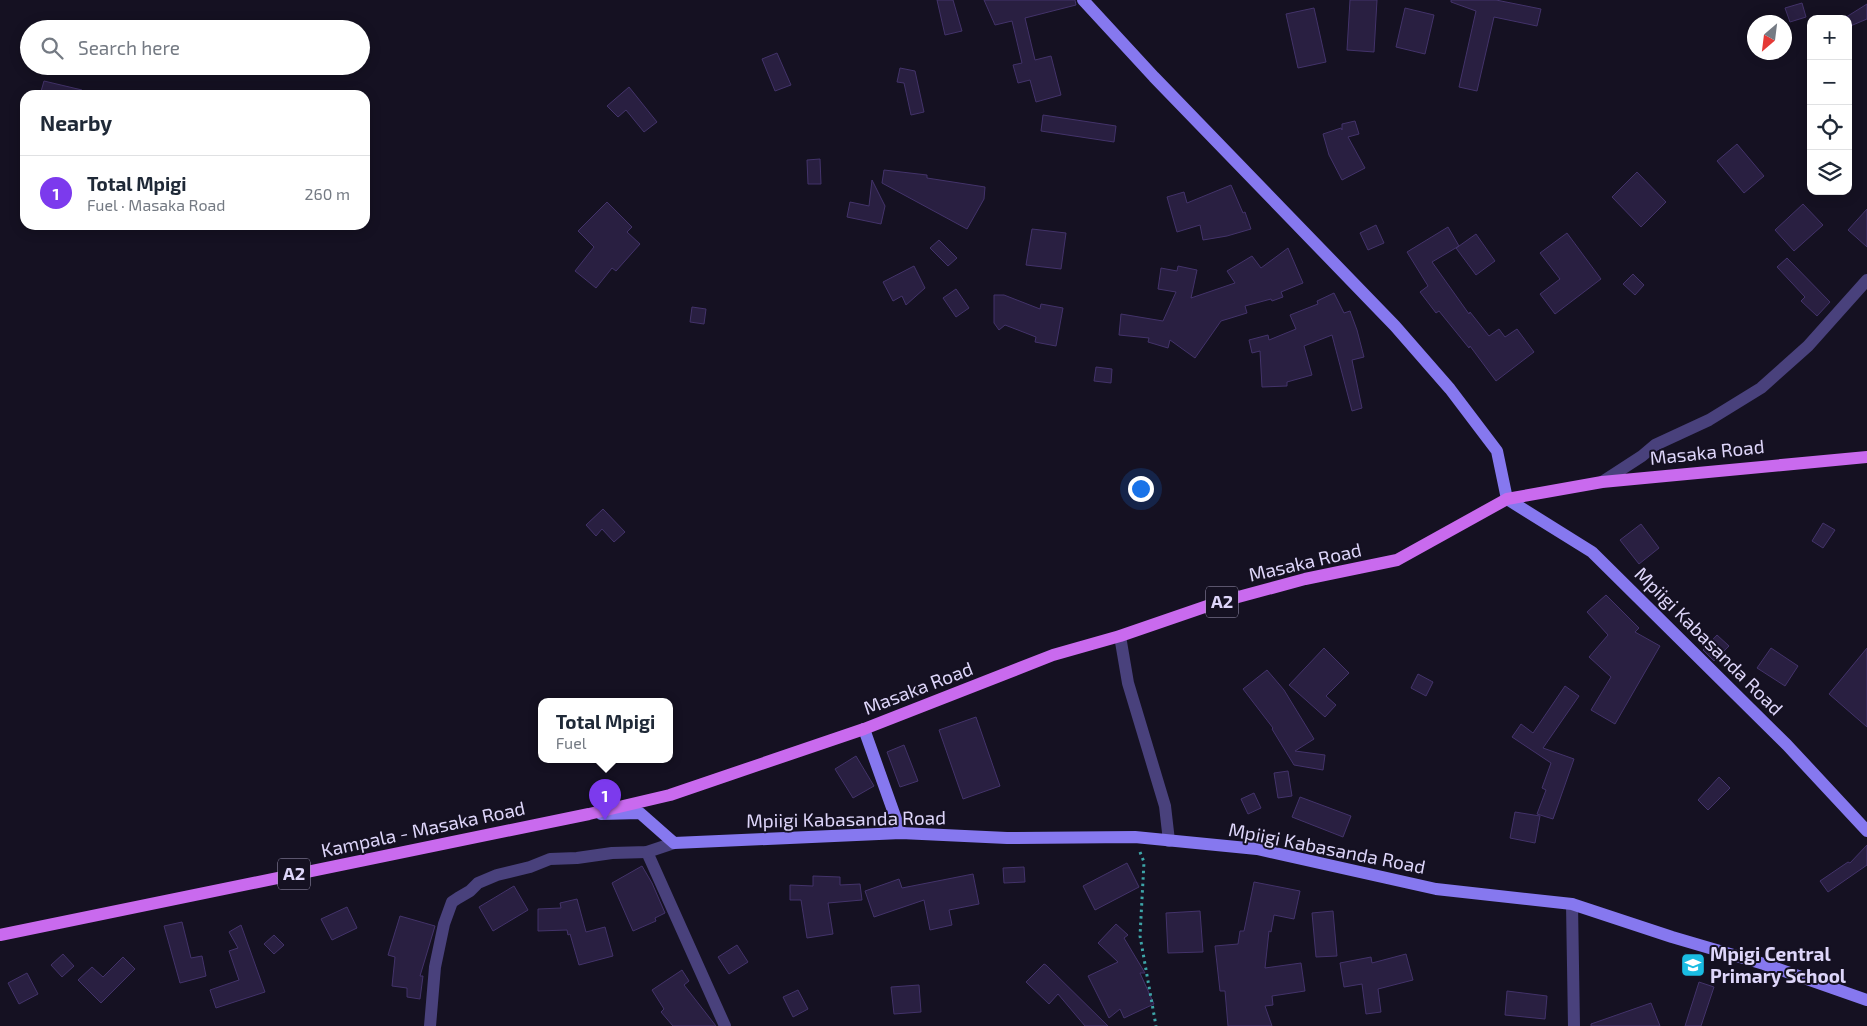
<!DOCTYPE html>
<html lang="en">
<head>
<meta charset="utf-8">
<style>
	:root { --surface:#fff; --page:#f2f2f3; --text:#1f2937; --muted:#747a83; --line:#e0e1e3; --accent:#7c3aed }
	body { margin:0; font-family:"Exo 2",sans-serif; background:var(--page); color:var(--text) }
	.controls { position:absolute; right:15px; top:15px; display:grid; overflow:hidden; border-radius:10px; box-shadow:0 2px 12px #0003 }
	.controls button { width:45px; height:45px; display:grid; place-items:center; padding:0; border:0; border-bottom:1px solid var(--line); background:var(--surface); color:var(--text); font:25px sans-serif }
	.compass { position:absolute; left:1747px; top:15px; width:45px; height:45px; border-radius:50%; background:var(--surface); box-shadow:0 2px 12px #0003; rotate:208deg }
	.you { position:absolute; left:1140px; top:488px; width:18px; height:18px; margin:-12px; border:4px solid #fff; border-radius:50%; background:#1a73e8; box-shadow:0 0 0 8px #1a73e833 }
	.badge { display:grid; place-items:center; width:32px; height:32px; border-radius:50%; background:var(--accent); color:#fff; font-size:16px; font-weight:700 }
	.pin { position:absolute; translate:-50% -41px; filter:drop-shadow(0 1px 2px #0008) }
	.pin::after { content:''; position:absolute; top:26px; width:18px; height:15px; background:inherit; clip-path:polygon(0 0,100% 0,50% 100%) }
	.popup { position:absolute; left:538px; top:698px; width:135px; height:65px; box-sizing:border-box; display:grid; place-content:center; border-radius:10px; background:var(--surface); filter:drop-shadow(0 1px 4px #0005); font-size:16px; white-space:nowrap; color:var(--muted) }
	.popup b { font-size:19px; color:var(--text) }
	.popup::after { content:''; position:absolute; left:50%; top:100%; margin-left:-10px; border:10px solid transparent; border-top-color:var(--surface) }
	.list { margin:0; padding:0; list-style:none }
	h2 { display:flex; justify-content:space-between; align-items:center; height:65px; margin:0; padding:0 20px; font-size:21px }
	h2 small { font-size:16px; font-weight:400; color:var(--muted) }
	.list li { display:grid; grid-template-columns:32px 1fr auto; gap:15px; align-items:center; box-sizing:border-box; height:75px; padding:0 20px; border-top:1px solid var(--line) }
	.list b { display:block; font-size:19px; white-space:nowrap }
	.list p { margin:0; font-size:16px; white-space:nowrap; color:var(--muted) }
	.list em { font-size:16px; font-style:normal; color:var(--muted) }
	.icon { flex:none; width:28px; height:28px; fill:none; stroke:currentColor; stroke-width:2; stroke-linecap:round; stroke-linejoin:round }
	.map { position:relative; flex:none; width:1867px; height:1026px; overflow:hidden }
	.search { position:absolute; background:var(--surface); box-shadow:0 2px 12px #0003; left:20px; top:20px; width:350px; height:55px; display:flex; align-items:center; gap:12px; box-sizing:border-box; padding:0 18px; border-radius:28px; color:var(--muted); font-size:19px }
	.panel { position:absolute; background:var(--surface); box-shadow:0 2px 12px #0003; left:20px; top:90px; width:350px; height:140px; border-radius:15px }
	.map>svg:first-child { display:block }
</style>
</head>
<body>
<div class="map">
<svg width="1867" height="1026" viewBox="0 0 1867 1026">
	<rect width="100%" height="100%" fill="#151122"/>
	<g fill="#291f41" stroke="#43336a">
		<polygon points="937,0 953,0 962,31 945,35"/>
		<polygon points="984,0 1075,0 1076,5 1025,18 1035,60 1051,56 1061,95 1036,102 1030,80 1018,83 1013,65 1022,63 1012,21 995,25"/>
		<polygon points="1350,0 1377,0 1374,52 1347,50"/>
		<polygon points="1451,0 1496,0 1541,9 1537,26 1494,17 1477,91 1459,87 1476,11 1451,2"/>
		<polygon points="1802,3 1806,17 1790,22 1785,8"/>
		<polygon points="1867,4 1867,19 1848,27 1848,19 1843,19"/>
		<polygon points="1314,8 1326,62 1298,68 1286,14"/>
		<polygon points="1405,8 1434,15 1425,54 1396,47"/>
		<polygon points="777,53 791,85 775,91 762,59"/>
		<polygon points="900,68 915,71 924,112 911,115 904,83 897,82"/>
		<polygon points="44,81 82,90 82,95 40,95"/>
		<polygon points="629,87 657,122 644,132 626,110 618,117 607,106"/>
		<polygon points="1043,115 1116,126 1114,142 1041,131"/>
		<polygon points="1355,121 1359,134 1348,137 1365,168 1342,180 1329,155 1323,134 1341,128 1342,130 1342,124"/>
		<polygon points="1737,144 1764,176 1744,193 1717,161"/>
		<polygon points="820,159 821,184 808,184 807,160"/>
		<polygon points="884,170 927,175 927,178 985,187 984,199 967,229 882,183"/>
		<polygon points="1637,172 1666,202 1641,227 1612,197"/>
		<polygon points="872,180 885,206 881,224 847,217 850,202 869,206"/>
		<polygon points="1231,185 1243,213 1245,212 1251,229 1227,236 1203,240 1200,225 1177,232 1167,197 1184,192 1187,203"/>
		<polygon points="607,202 632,227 627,232 640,244 616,271 612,268 596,288 575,271 594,247 578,231"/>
		<polygon points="1803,204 1823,225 1794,251 1775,230"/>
		<polygon points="1867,209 1867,247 1848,230"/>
		<polygon points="1376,225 1384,243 1368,250 1360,233"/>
		<polygon points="1448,227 1459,246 1476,234 1495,261 1476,275 1456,248 1459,246 1432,262 1469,314 1470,312 1489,336 1499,329 1505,337 1517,329 1534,352 1496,381 1470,346 1469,348 1439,311 1436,313 1420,292 1428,286 1407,252"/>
		<polygon points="1032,229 1066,233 1061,269 1026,265"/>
		<polygon points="1567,233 1601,279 1555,314 1540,294 1560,279 1540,253"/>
		<polygon points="939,240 957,258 948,266 930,248"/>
		<polygon points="1288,248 1303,283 1281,292 1283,297 1272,301 1271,299 1245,306 1247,313 1221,321 1195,358 1170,340 1168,348 1148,342 1149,338 1119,335 1121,314 1163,321 1176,292 1158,289 1161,268 1177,271 1178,266 1197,270 1191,298 1235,283 1227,271 1252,256 1261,268"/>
		<polygon points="1787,258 1830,302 1817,316 1801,301 1805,297 1777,267"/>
		<polygon points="914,266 925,288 906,305 902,296 893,301 883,282"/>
		<polygon points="1633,274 1644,285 1635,295 1623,284"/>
		<polygon points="956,289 969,308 956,317 943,298"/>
		<polygon points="1334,293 1344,313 1350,311 1357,330 1364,357 1352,360 1362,408 1352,411 1332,335 1304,346 1312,375 1287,382 1287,386 1262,387 1260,351 1252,353 1249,340 1268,335 1269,340 1296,329 1290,315 1318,304 1317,301"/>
		<polygon points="994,295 1004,295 1040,309 1041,304 1063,308 1056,346 1035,342 1036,337 1005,325 999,330 994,323"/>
		<polygon points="692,307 706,309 704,324 690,322"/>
		<polygon points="1096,367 1112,369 1111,383 1094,381"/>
		<polygon points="603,509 625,532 614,542 602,529 596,536 586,525"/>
		<polygon points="1823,523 1835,530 1823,548 1812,541"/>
		<polygon points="1641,524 1659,548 1639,564 1620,540"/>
		<polygon points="1606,595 1639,628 1635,632 1660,646 1615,724 1591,710 1611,677 1589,657 1608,635 1587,612"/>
		<polygon points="1717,635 1729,646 1714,661 1703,650"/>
		<polygon points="1324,648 1349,673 1326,696 1336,705 1325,717 1289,685"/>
		<polygon points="1771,648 1798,666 1785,686 1757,668"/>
		<polygon points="1867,648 1867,727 1829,694"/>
		<polygon points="1267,670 1284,690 1314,739 1295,751 1325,755 1323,770 1294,765 1272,729 1273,728 1243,689"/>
		<polygon points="1418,674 1433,682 1426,696 1411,688"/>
		<polygon points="1565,686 1579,696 1543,748 1574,759 1553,819 1537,814 1546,790 1542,788 1551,763 1512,737 1521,724 1533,733"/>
		<polygon points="976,717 1000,786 963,799 939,730"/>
		<polygon points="904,745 918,781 900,787 887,752"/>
		<polygon points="856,756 874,786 853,798 835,769"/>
		<polygon points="1288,771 1292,796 1278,798 1274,773"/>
		<polygon points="1719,777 1730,788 1708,810 1698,800"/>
		<polygon points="1254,793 1261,808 1248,814 1241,799"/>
		<polygon points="1300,797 1351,816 1343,837 1292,817"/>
		<polygon points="1515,812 1540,816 1535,843 1510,838"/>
		<polygon points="1867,845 1867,865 1828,892 1820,881 1848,862 1850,863"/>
		<polygon points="1127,863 1139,887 1095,910 1083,886"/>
		<polygon points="642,866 652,883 665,913 655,918 656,921 633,931 612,883"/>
		<polygon points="1024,867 1025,882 1004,883 1003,868"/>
		<polygon points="973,874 979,904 949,910 952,925 930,930 924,900 874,917 865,891 899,879 902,888"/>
		<polygon points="813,876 840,877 840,885 860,884 862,900 828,903 833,934 807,938 801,900 790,900 790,885 813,886"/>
		<polygon points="1254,882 1300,891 1294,919 1274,915 1271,932 1269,931 1265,968 1301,963 1305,991 1272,996 1273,1005 1265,1006 1272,1026 1228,1026 1225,991 1220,991 1215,946 1238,944 1240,931 1244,931"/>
		<polygon points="514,886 528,910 493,931 479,907"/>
		<polygon points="577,899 586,932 605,927 613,956 579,965 570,934 568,935 567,930 538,931 538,909 561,908 560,903"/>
		<polygon points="347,907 357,928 332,940 321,919"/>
		<polygon points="1200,911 1203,952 1168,953 1166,913"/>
		<polygon points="1333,911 1337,956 1316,957 1312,913"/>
		<polygon points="400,916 435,926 420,976 423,976 420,999 407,997 407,988 392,986 395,957 388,955"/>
		<polygon points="182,922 191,958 202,956 206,976 180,983 164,926"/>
		<polygon points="1116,924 1128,935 1124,938 1145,973 1140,973 1154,1004 1124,1018 1120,1009 1109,1018 1088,976 1118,962 1098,943"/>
		<polygon points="241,925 265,992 216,1008 210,990 239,980 229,951 238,948 229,932"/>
		<polygon points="274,935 284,945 274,954 264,944"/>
		<polygon points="737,945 748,962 729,974 718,957"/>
		<polygon points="63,954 74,966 62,977 51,965"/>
		<polygon points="1406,954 1413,980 1378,989 1381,1012 1366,1014 1362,984 1344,987 1340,963 1371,957 1372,963"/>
		<polygon points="123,957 135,969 101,1003 78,980 92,967 103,977"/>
		<polygon points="1044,964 1046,965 1108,1026 1085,1026 1058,994 1049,1004 1026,982"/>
		<polygon points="682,970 689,981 684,985 716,1026 673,1026 661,1012 664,1009 652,990"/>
		<polygon points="27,973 38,994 19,1004 8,983"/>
		<polygon points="1699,982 1714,987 1701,1026 1685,1026"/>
		<polygon points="919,985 921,1012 894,1014 891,987"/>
		<polygon points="798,990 808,1009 793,1017 783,997"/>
		<polygon points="1507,991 1547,996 1545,1019 1505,1015"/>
		<polygon points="1651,1003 1660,1026 1591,1026 1591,1024"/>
	</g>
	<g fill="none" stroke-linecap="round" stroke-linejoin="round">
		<polyline stroke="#3da5a8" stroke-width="3" stroke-dasharray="2.5 4" stroke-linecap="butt" points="1140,852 1144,862 1140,936 1156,1026"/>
		<g stroke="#49417c" stroke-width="12">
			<polyline points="1602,482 1642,456 1655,445 1709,420 1761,388 1808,346 1867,280"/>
			<polyline points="1120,636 1128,683 1165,806 1169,841"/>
			<polyline points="647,852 725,1026"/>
			<polyline points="1572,904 1574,1026"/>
			<polyline points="430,1026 435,967 444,924 452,902 458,898 470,891 478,883 497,875 530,867 550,859 577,858 612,853 647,852 674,843"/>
		</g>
		<g stroke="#8678ef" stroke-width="12">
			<polyline points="1083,0 1154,77 1395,326 1450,389 1497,451 1507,499 1592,552 1787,745 1867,831"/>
			<polyline points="864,729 901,833"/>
			<polyline points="601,814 640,813 674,843 901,833 1007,838 1135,837 1257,849 1436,889 1572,904 1672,937 1764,964 1867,1000"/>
		</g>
		<polyline stroke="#c96aee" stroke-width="12" points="0,935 589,814 670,795 864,729 1053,655 1120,636 1216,603 1305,579 1397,560 1507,499 1602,482 1867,457"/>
	</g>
	<defs>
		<symbol id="school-square" viewBox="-11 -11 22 22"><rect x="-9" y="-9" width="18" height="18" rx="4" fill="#1abce2" stroke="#151122"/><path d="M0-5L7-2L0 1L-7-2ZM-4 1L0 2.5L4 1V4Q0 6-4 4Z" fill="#fff"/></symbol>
	</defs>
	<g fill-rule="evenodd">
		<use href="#school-square" x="1679" y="951" width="28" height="28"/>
	</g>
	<g text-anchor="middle" stroke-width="4" stroke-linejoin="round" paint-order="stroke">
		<g fill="#151122" stroke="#a29bb9" stroke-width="1">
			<rect x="1206" y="586.5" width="32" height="31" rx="4"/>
			<rect x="278" y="858.5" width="32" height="31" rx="4"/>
		</g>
		<g font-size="18" font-weight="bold" fill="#ded6fa">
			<text x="1222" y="608">A2</text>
			<text x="294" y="880">A2</text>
		</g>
		<g font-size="19" fill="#ded6fa" stroke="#151122">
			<text transform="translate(1707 452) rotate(-6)" y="7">Masaka Road</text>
			<text transform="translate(1305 562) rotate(-13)" y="7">Masaka Road</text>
			<text transform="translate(1709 641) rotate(45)" y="7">Mpiigi Kabasanda Road</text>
			<text transform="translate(918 688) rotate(-21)" y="7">Masaka Road</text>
			<text transform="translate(846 819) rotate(-1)" y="7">Mpiigi Kabasanda Road</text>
			<text transform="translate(423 829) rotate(-12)" y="7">Kampala - Masaka Road</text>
			<text transform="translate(1327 848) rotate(11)" y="7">Mpiigi Kabasanda Road</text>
		</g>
		<g font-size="19" font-weight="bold" fill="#ded6fa" stroke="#151122" text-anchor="start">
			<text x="1710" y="961">Mpigi Central<tspan x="1710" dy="22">Primary School</tspan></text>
		</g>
	</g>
</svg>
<div class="controls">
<button>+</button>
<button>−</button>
<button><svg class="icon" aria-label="locate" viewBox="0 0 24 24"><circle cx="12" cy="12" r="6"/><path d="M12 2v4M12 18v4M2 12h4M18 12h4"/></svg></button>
<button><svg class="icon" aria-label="layers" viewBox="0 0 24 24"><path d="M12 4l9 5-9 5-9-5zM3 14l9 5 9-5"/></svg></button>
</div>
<svg class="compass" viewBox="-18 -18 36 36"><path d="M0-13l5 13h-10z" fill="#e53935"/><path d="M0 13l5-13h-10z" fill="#747a83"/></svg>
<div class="you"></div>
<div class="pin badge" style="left:605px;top:820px">1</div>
<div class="popup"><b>Total Mpigi</b>Fuel</div>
<div class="search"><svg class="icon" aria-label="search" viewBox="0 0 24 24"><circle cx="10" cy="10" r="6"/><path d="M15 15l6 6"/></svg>Search here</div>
<section class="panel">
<h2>Nearby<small></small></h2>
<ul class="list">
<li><span class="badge">1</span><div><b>Total Mpigi</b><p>Fuel · Masaka Road</p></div><em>260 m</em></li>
</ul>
</section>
</div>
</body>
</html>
